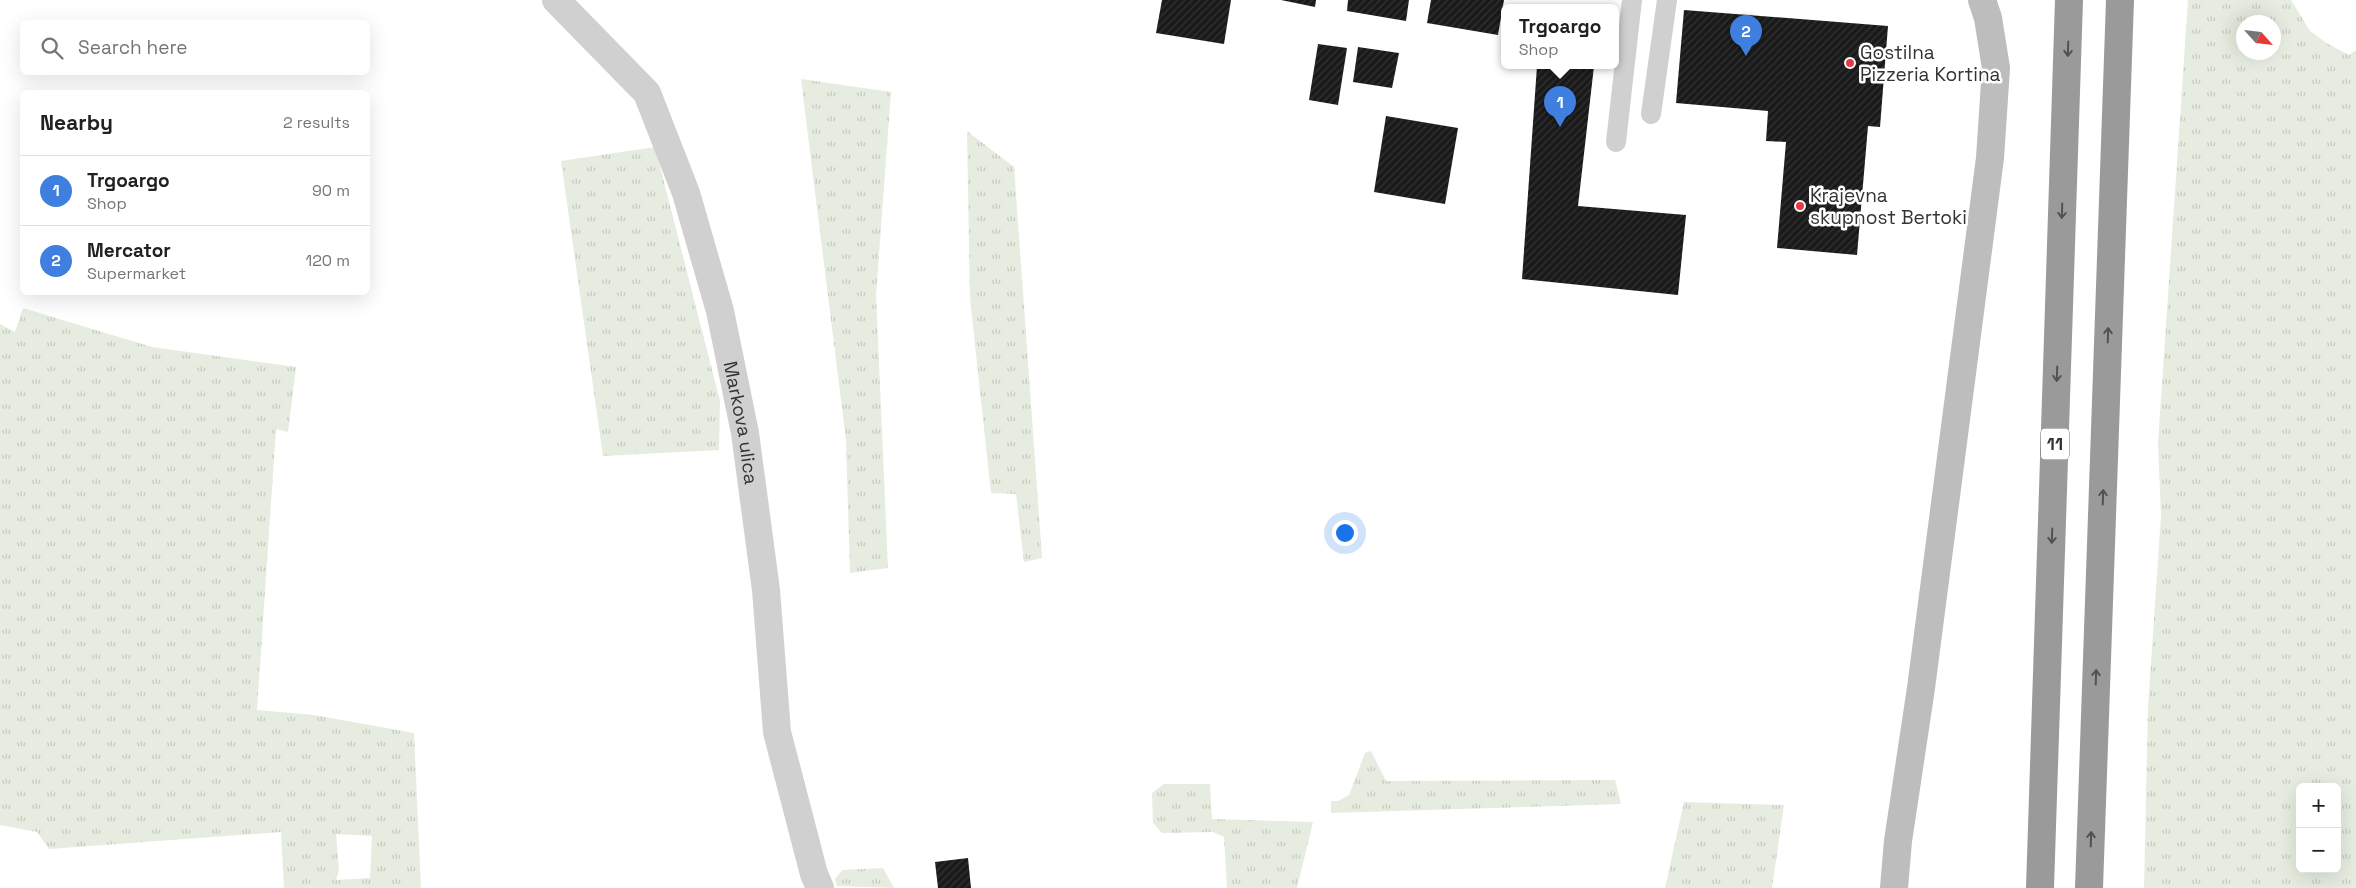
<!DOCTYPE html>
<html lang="en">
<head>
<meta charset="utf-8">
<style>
	:root { --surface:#fff; --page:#f6f6f6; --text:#202124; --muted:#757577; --line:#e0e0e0; --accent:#d93025 }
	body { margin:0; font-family:"Space Grotesk",sans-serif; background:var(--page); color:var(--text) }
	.controls { position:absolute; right:15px; bottom:15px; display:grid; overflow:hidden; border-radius:8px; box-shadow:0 5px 20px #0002 }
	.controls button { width:45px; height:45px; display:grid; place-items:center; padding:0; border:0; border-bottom:1px solid var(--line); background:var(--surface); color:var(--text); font:25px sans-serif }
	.compass { position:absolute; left:2236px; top:15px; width:45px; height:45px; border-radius:50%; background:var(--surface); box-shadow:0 5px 20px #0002; rotate:117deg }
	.you { position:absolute; left:1344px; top:532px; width:18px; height:18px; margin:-12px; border:4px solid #fff; border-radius:50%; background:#1a73e8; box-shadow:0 0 0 8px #1a73e833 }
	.badge { display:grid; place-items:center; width:32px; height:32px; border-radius:50%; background:var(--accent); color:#fff; font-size:16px; font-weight:700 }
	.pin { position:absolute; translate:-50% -41px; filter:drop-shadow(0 1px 2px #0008) }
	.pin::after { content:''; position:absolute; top:26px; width:18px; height:15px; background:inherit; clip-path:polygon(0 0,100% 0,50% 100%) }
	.popup { position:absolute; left:1501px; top:4px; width:118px; height:65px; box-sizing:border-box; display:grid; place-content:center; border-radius:8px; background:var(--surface); filter:drop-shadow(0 1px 4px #0005); font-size:16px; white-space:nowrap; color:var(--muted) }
	.popup b { font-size:19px; color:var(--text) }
	.popup::after { content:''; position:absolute; left:50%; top:100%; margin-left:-10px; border:10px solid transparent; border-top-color:var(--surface) }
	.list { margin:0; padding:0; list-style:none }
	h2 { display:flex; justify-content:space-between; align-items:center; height:65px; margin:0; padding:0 20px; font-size:21px }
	h2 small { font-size:16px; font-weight:400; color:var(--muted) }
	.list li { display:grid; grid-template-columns:32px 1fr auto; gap:15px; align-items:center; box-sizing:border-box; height:70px; padding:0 20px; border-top:1px solid var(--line) }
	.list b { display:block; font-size:19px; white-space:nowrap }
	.list p { margin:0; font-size:16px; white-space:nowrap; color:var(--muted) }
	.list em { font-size:16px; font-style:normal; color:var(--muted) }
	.icon { flex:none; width:28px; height:28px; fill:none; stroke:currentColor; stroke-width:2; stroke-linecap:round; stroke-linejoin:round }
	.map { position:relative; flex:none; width:2356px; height:888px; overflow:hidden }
	.search { position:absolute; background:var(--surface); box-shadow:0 5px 20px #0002; left:20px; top:20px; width:350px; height:55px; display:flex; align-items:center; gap:12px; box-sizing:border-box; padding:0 18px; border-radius:8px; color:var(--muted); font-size:19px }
	.panel { position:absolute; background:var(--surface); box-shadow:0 5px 20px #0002; left:20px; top:90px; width:350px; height:205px; border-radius:8px }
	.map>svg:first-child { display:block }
</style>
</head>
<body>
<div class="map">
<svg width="2356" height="888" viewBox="0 0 2356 888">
	<defs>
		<pattern id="grass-tufts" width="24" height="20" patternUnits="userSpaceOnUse" patternTransform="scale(1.25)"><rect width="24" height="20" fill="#e6ecdf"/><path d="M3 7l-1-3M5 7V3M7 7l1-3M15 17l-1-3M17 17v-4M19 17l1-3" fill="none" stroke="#c6cbc0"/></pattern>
		<pattern id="building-hatch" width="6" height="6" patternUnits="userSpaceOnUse" patternTransform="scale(1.25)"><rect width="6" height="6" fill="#1a1a1a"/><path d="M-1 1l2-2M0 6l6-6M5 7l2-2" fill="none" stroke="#333"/></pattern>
	</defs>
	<rect width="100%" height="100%" fill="#fff"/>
	<g fill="url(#grass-tufts)" fill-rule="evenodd">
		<path d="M 2188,0 L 2291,0 L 2310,31 L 2328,44 L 2349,55 L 2356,50 L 2356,888 L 2144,888 L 2148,707 L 2161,516 L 2158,443 ZM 2244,22 L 2274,22 L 2274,52 L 2244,52 ZM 2300,787 L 2337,787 L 2337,869 L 2300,869 Z"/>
		<polygon points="801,79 891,92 876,295 888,568 850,573 846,440"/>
		<polygon points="967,131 1014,167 1042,558 1024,562 1016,494 991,493 970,298"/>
		<polygon points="655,147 720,401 719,450 603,456 561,161"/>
		<path d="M 23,308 L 152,347 L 296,367 L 288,432 L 276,429 L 257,710 L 314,715 L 414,733 L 421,888 L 284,888 L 281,832 L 49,849 L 37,832 L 0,825 L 0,324 L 15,332 ZM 336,834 L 372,836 L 370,878 L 336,880 L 339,870 Z"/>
		<polygon points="1371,751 1386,781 1615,780 1621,804 1331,813 1331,801 1338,801 1349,795 1365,753"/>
		<polygon points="1164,784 1210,784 1212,819 1313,822 1297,888 1227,888 1224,837 1213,832 1162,833 1153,823 1152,793"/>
		<polygon points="1684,802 1784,805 1772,888 1665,888"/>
		<polygon points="883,868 894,888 837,886 835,879 842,870"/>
	</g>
	<g fill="url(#building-hatch)">
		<polygon points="1162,0 1231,0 1224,44 1156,33"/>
		<polygon points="1281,0 1316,0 1315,7"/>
		<polygon points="1348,0 1409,0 1406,21 1347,11"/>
		<polygon points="1431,0 1504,0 1498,35 1427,23"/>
		<polygon points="1684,10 1888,26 1880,127 1868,126 1857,255 1777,248 1786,142 1766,141 1768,111 1676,103"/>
		<polygon points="1318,44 1347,48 1338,105 1309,100"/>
		<polygon points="1358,47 1399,53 1392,88 1353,82"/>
		<polygon points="1537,66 1594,66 1578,206 1686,215 1678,295 1522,279"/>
		<polygon points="1386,116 1458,128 1445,204 1374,192"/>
		<polygon points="968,858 971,888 938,888 935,862"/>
	</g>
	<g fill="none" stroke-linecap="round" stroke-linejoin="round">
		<g stroke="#d0d0d0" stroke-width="20">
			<polyline points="1651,114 1667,0"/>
			<polyline points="1616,142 1632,0"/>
		</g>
		<path stroke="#d0d0d0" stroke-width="28" id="s1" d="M 556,0 L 647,93 L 686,193 L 720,311 L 745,433 L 766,590 L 777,732 L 814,874 L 820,888"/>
		<polyline stroke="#bdbdbd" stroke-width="28" points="1894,888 1898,841 1921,688 1990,158 1996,68 1988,18 1982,0"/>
		<g stroke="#9a9a9a" stroke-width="28">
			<polyline points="2040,888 2069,0"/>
			<polyline points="2089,888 2120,0"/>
		</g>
	</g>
	<defs><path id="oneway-shaft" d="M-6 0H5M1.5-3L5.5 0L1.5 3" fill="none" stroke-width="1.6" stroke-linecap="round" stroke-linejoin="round" transform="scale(1.25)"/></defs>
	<g stroke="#525252">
		<use href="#oneway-shaft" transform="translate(2068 49) rotate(92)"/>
		<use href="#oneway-shaft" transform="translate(2062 211) rotate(92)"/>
		<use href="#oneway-shaft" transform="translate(2108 335) rotate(-88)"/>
		<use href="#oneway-shaft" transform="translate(2057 374) rotate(92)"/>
		<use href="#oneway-shaft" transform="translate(2103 497) rotate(-88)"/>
		<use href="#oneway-shaft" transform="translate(2052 536) rotate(92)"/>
		<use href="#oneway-shaft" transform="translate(2096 677) rotate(-88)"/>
		<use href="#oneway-shaft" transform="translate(2091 839) rotate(-88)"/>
	</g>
	<g fill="#e63946" stroke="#fff" stroke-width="2">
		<circle cx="1850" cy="63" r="5"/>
		<circle cx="1800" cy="206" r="5"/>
	</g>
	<g text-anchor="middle" stroke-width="5" stroke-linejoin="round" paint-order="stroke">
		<rect fill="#fff" stroke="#707070" stroke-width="1" x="2041" y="428.5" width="28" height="31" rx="4"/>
		<g font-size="18" font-weight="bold" fill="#333">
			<text x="2055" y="450">11</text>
		</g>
		<g font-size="19" fill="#333" stroke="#fff" text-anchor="start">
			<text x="1860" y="59">Gostilna<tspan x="1860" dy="22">Pizzeria Kortina</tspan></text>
			<text x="1810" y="202">Krajevna<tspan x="1810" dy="22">skupnost Bertoki</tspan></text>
		</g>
		<g font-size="19" fill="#333" stroke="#fff">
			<text dy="7" stroke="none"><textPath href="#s1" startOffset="474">Markova ulica</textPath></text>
		</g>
	</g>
</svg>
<div class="controls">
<button>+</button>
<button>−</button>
</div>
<svg class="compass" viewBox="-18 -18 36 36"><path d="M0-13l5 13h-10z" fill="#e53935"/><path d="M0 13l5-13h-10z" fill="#757577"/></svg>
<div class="you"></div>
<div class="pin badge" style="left:1560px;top:127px;background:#3f7fe0">1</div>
<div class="popup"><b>Trgoargo</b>Shop</div>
<div class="pin badge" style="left:1746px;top:56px;background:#3f7fe0">2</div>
<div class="search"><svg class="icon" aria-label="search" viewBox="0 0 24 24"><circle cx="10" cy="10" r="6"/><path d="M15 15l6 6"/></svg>Search here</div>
<section class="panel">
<h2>Nearby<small>2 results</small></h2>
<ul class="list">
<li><span class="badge" style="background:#3f7fe0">1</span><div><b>Trgoargo</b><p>Shop</p></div><em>90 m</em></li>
<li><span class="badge" style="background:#3f7fe0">2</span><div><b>Mercator</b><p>Supermarket</p></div><em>120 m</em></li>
</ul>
</section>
</div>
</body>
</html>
